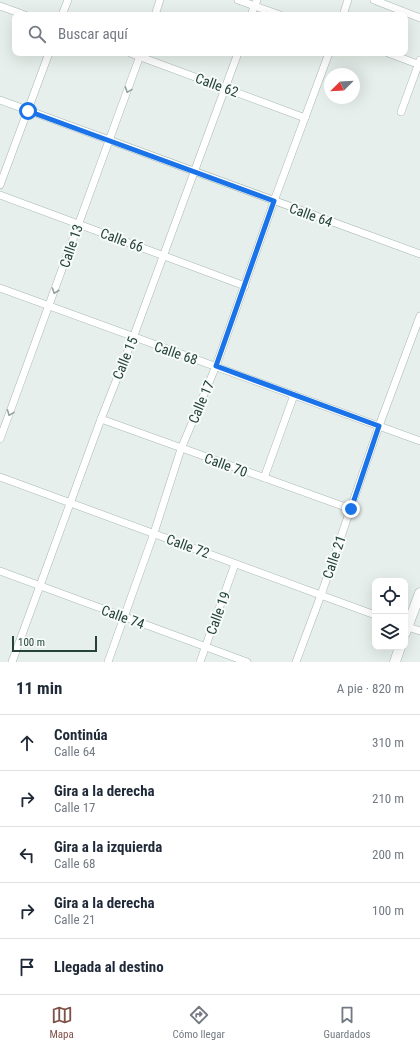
<!DOCTYPE html>
<html lang="es">
<head>
<meta charset="utf-8">
<style>
	:root { --surface:#fff; --page:#f2f2f3; --text:#1f2937; --muted:#747a83; --line:#e0e1e3; --accent:#7f5249 }
	body { margin:0; font-family:"Roboto Condensed",sans-serif; background:var(--page); color:var(--text) }
	.controls { position:absolute; right:12px; bottom:12px; display:grid; overflow:hidden; border-radius:8px; box-shadow:0 4px 16px #0002 }
	.controls button { width:36px; height:36px; display:grid; place-items:center; padding:0; border:0; border-bottom:1px solid var(--line); background:var(--surface); color:var(--text); font:20px sans-serif }
	.compass { position:absolute; left:324px; top:68px; width:36px; height:36px; border-radius:50%; background:var(--surface); box-shadow:0 4px 16px #0002; rotate:246deg }
	.scale { position:absolute; left:12px; bottom:10px; width:85px; box-sizing:border-box; padding-left:4px; border:2px solid #24423a; border-top:0; font-size:11px; line-height:14px; white-space:nowrap; color:#24423a; -webkit-text-stroke:3px #f7fbf9; paint-order:stroke }
	.stop { position:absolute; width:12px; height:12px; margin:-9px; border:3px solid #1a73e8; border-radius:50%; background:#fff }
	.stop.end { background:#1a73e8; border-color:#fff; box-shadow:0 1px 4px #0008 }
	.list { margin:0; padding:0; list-style:none }
	h2 { display:flex; justify-content:space-between; align-items:center; height:52px; margin:0; padding:0 16px; font-size:17px }
	h2 small { font-size:13px; font-weight:400; color:var(--muted) }
	.list li { display:grid; grid-template-columns:26px 1fr auto; gap:12px; align-items:center; box-sizing:border-box; height:56px; padding:0 16px; border-top:1px solid var(--line) }
	.list b { display:block; font-size:15px; white-space:nowrap }
	.list p { margin:0; font-size:13px; white-space:nowrap; color:var(--muted) }
	.list em { font-size:13px; font-style:normal; color:var(--muted) }
	.icon { flex:none; width:22px; height:22px; fill:none; stroke:currentColor; stroke-width:2; stroke-linecap:round; stroke-linejoin:round }
	.map { position:relative; flex:none; width:420px; height:662px; overflow:hidden }
	.search { position:absolute; background:var(--surface); box-shadow:0 4px 16px #0002; left:12px; right:12px; top:12px; height:44px; display:flex; align-items:center; gap:10px; box-sizing:border-box; padding:0 14px; border-radius:8px; color:var(--muted); font-size:15px }
	.sheet { height:332px; background:var(--surface) }
	nav { display:flex; justify-content:space-around; align-items:center; box-sizing:border-box; height:56px; border-top:1px solid var(--line); background:var(--surface); font-size:11px; color:var(--muted) }
	nav a { display:grid; justify-items:center; gap:2px }
	nav .on { color:var(--accent) }
	.map>svg:first-child { display:block }
</style>
</head>
<body>
<div class="map">
<svg width="420" height="662" viewBox="0 0 420 662">
	<rect width="100%" height="100%" fill="#e6efeb"/>
	<g fill="none" stroke-linecap="round" stroke-linejoin="round">
		<defs>
			<g id="street">
				<polyline points="238,0 280,15"/>
				<polyline points="374,0 420,18"/>
				<polyline points="0,6 25,15"/>
				<polyline points="62,15 68,0"/>
				<polyline points="155,15 160,0"/>
				<polyline points="251,15 257,0"/>
				<polyline points="343,15 348,0"/>
				<polyline points="130,53 305,118"/>
				<polyline points="388,53 420,65"/>
				<polyline points="0,100 420,254"/>
				<polyline points="401,112 420,60"/>
				<polyline points="0,185 49,53"/>
				<polyline points="0,195 245,286"/>
				<polyline points="0,288 420,441"/>
				<polyline points="101,419 351,509"/>
				<path d="M 0,439 C 48,311 94,182 141,53"/>
				<polyline points="0,477 375,615"/>
				<polyline points="264,478 294,395"/>
				<polyline points="0,571 247,662"/>
				<polyline points="405,626 420,631"/>
				<polyline points="12,662 101,419 133,338 238,53"/>
				<polyline points="108,662 154,533 181,449 216,366 274,201 329,53"/>
				<polyline points="200,662 235,564"/>
				<polyline points="296,662 321,595 379,426 420,316"/>
			</g>
			<g id="secondary">
				<polyline points="405,633 420,593"/>
				<polyline points="395,662 400,647"/>
			</g>
		</defs>
		<use href="#street" stroke="#a8b8b2" stroke-width="8"/>
		<use href="#secondary" stroke="#a4bbb3" stroke-width="11"/>
		<use href="#street" stroke="#fff" stroke-width="7"/>
		<use href="#secondary" stroke="#fff" stroke-width="10"/>
	</g>
	<defs><path id="oneway-chevron" d="M-2-3.5L2.5 0L-2 3.5" fill="none" stroke-width="1.6" stroke-linecap="round" stroke-linejoin="round"/></defs>
	<g stroke="#92a09c">
		<use href="#oneway-chevron" transform="translate(128 90) rotate(110)"/>
		<use href="#oneway-chevron" transform="translate(55 291) rotate(109)"/>
		<use href="#oneway-chevron" transform="translate(10 413) rotate(111)"/>
	</g>
	<g fill="none" stroke-linecap="round" stroke-linejoin="round">
		<polyline stroke="#1a73e8" stroke-width="5" points="28,111 274,201 216,366 379,426 351,509"/>
	</g>
	<g text-anchor="middle" stroke-width="4" stroke-linejoin="round" paint-order="stroke">
		<g font-size="14" fill="#24423a" stroke="#f7fbf9">
			<text transform="translate(217 85) rotate(20)" y="5">Calle 62</text>
			<text transform="translate(311 215) rotate(20)" y="5">Calle 64</text>
			<text transform="translate(122 240) rotate(20)" y="5">Calle 66</text>
			<text transform="translate(71 246) rotate(-71)" y="5">Calle 13</text>
			<text transform="translate(176 353) rotate(19)" y="5">Calle 68</text>
			<text transform="translate(125 358) rotate(-68)" y="5">Calle 15</text>
			<text transform="translate(201 402) rotate(-67)" y="5">Calle 17</text>
			<text transform="translate(226 465) rotate(20)" y="5">Calle 70</text>
			<text transform="translate(188 546) rotate(20)" y="5">Calle 72</text>
			<text transform="translate(334 557) rotate(-71)" y="5">Calle 21</text>
			<text transform="translate(218 613) rotate(-70)" y="5">Calle 19</text>
			<text transform="translate(123 617) rotate(20)" y="5">Calle 74</text>
		</g>
	</g>
</svg>
<div class="controls">
<button><svg class="icon" aria-label="locate" viewBox="0 0 24 24"><circle cx="12" cy="12" r="6"/><path d="M12 2v4M12 18v4M2 12h4M18 12h4"/></svg></button>
<button><svg class="icon" aria-label="layers" viewBox="0 0 24 24"><path d="M12 4l9 5-9 5-9-5zM3 14l9 5 9-5"/></svg></button>
</div>
<svg class="compass" viewBox="-18 -18 36 36"><path d="M0-13l5 13h-10z" fill="#e53935"/><path d="M0 13l5-13h-10z" fill="#747a83"/></svg>
<div class="scale">100 m</div>
<div class="stop" style="left:28px;top:111px"></div>
<div class="stop end" style="left:351px;top:509px"></div>
<div class="search"><svg class="icon" aria-label="search" viewBox="0 0 24 24"><circle cx="10" cy="10" r="6"/><path d="M15 15l6 6"/></svg>Buscar aquí</div>
</div>
<section class="sheet">
<h2>11 min<small>A pie · 820 m</small></h2>
<ul class="list">
<li><svg class="icon" aria-label="ahead" viewBox="0 0 24 24"><path d="M12 20V5M6 11l6-6 6 6"/></svg><div><b>Continúa</b><p>Calle 64</p></div><em>310 m</em></li>
<li><svg class="icon" aria-label="right" viewBox="0 0 24 24"><path d="M7 20v-9h11M14 6l5 5-5 5"/></svg><div><b>Gira a la derecha</b><p>Calle 17</p></div><em>210 m</em></li>
<li><svg class="icon" aria-label="left" viewBox="0 0 24 24"><path d="M17 20v-9H6M10 6l-5 5 5 5"/></svg><div><b>Gira a la izquierda</b><p>Calle 68</p></div><em>200 m</em></li>
<li><svg class="icon" aria-label="right" viewBox="0 0 24 24"><path d="M7 20v-9h11M14 6l5 5-5 5"/></svg><div><b>Gira a la derecha</b><p>Calle 21</p></div><em>100 m</em></li>
<li><svg class="icon" aria-label="arrive" viewBox="0 0 24 24"><path d="M6 21V4h12l-3 4 3 4H6"/></svg><div><b>Llegada al destino</b></div></li>
</ul>
</section>
<nav>
<a class="on"><svg class="icon" aria-label="map" viewBox="0 0 24 24"><path d="M3 6l6-2 6 2 6-2v14l-6 2-6-2-6 2zM9 4v14M15 6v14"/></svg>Mapa</a>
<a><svg class="icon" aria-label="directions" viewBox="0 0 24 24"><path d="M12 3l9 9-9 9-9-9zM9 14v-3h6M13 9l2 2-2 2"/></svg>Cómo llegar</a>
<a><svg class="icon" aria-label="saved" viewBox="0 0 24 24"><path d="M7 4h10v16l-5-4-5 4z"/></svg>Guardados</a>
</nav>
</body>
</html>
